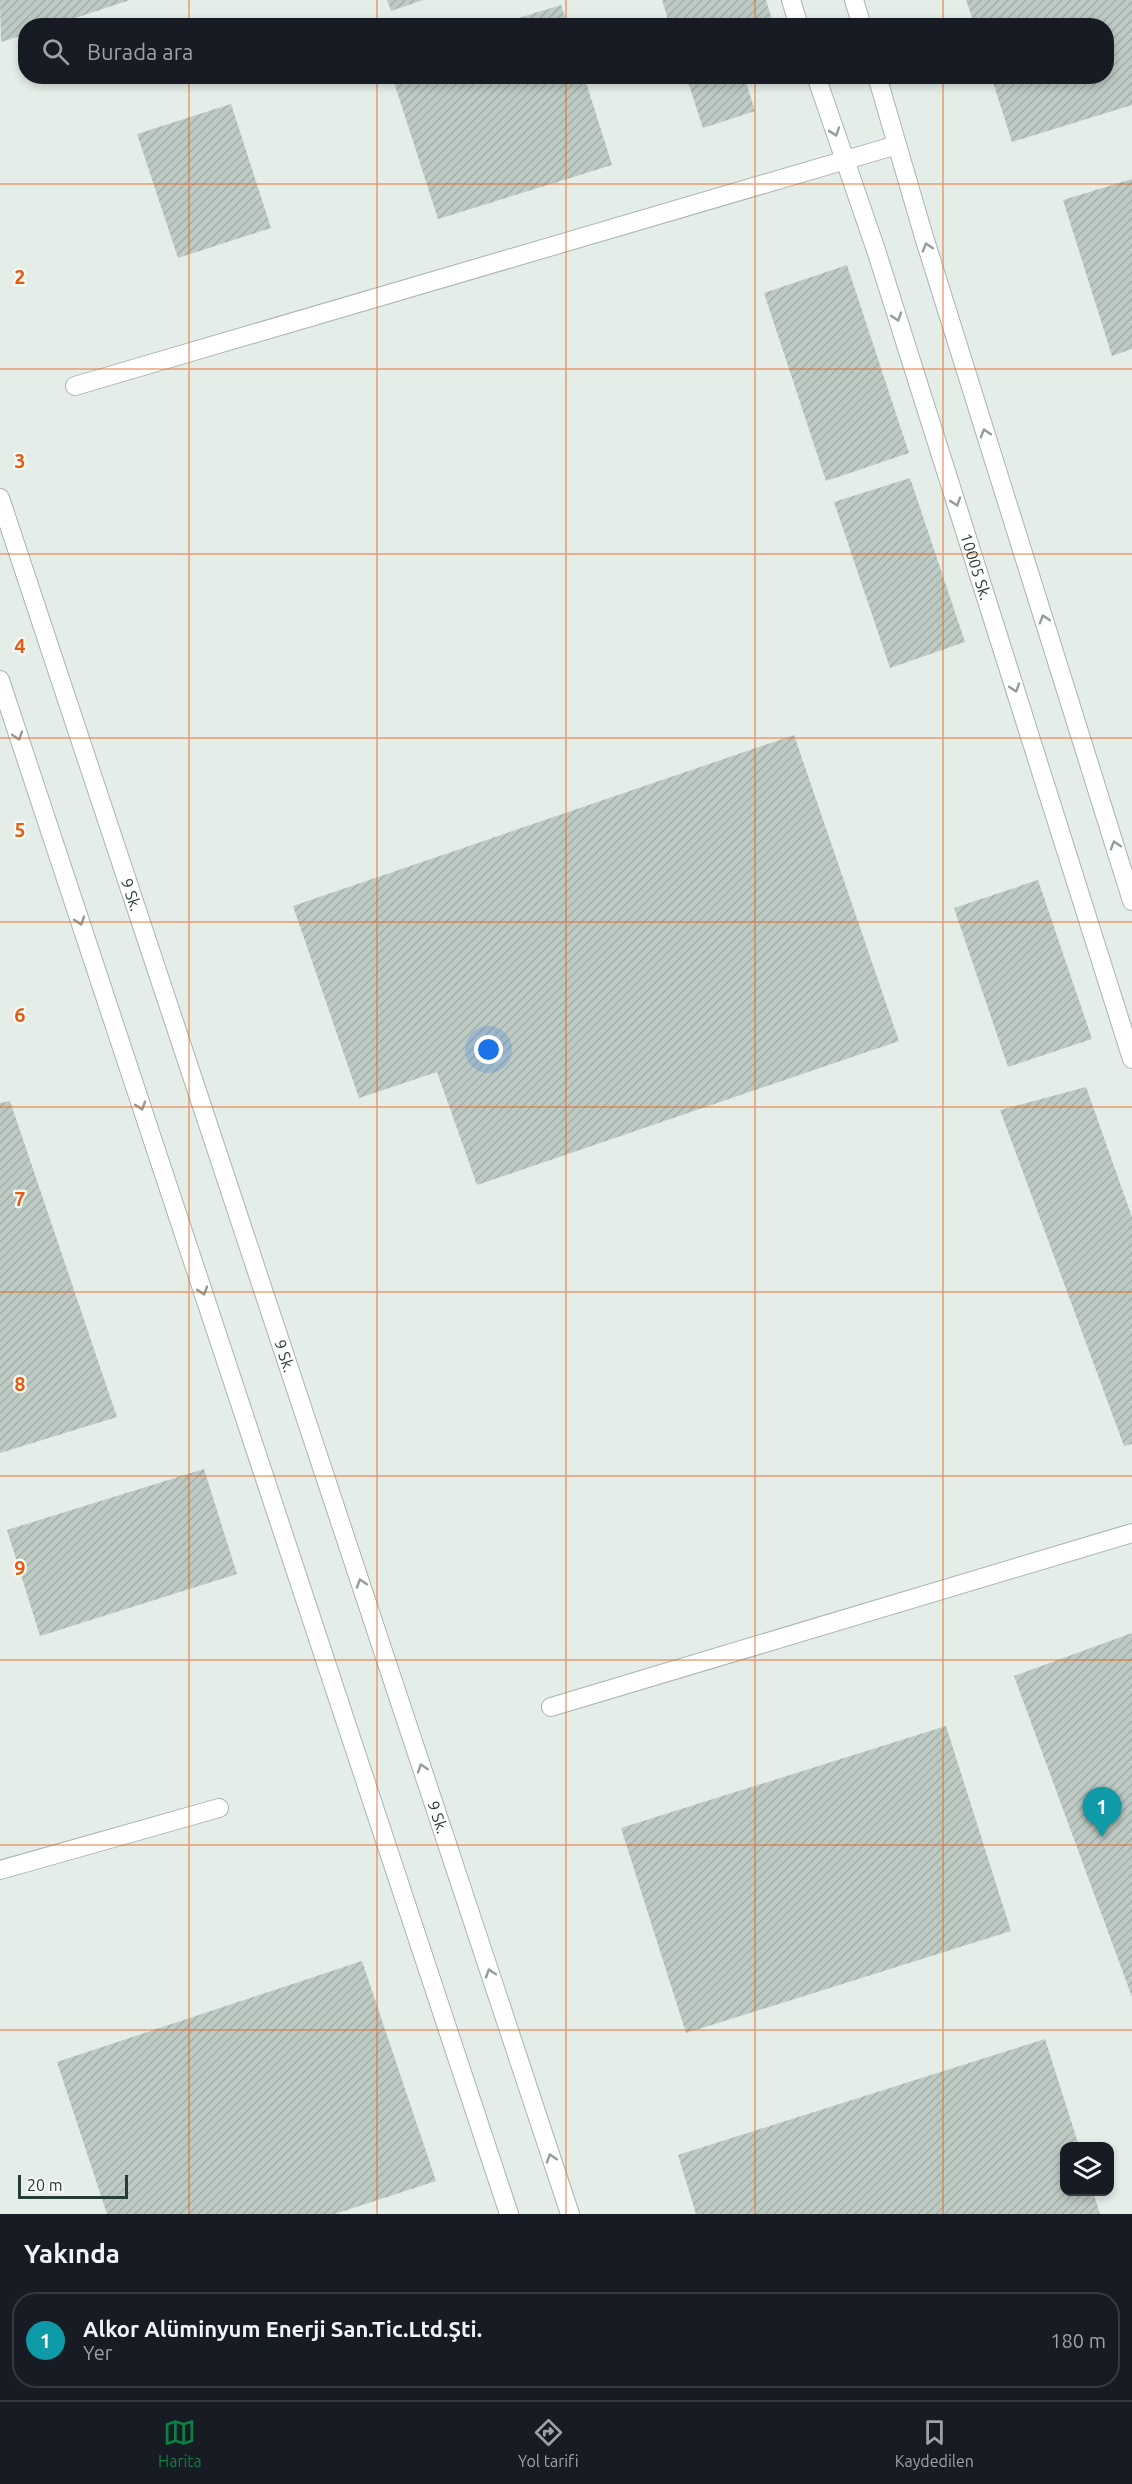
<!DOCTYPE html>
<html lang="tr">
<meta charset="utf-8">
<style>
:root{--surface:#171b24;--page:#20242c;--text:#f1f3f6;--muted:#9ea1a6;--line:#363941;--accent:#0b8043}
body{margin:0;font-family:Ubuntu,sans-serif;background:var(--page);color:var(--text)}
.controls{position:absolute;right:18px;bottom:18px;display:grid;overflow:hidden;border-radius:12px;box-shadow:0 3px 9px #0003}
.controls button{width:54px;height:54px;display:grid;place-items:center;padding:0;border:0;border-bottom:2px solid var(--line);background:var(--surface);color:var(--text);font:30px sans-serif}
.scale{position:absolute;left:18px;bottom:15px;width:110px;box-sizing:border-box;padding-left:6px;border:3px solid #263d34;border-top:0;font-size:16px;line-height:21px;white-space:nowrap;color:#263d34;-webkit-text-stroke:4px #f6faf7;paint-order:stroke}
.you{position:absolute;left:489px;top:1050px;width:21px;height:21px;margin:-15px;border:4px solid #fff;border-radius:50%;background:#1a73e8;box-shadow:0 0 0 9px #1a73e833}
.badge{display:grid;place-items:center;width:39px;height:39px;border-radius:50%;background:var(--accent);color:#fff;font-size:20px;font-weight:700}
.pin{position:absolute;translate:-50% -50px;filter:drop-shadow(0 2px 3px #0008)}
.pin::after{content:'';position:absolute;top:32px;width:21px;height:18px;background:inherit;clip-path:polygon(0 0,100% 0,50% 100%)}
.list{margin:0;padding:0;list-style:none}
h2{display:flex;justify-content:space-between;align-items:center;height:78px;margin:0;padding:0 24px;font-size:26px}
h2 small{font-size:20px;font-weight:400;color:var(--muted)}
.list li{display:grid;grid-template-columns:39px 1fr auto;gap:18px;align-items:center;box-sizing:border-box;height:96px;margin:0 12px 12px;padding:0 12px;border:2px solid var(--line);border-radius:24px}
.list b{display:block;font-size:22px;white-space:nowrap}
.list p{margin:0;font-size:20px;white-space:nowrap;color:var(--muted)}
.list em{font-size:20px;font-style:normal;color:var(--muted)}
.icon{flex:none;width:33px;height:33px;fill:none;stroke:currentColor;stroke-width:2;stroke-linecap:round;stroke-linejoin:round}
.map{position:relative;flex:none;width:1132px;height:2214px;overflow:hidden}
.search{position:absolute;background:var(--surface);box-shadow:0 3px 9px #0003;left:18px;right:18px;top:18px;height:66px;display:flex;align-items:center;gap:15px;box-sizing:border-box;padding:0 21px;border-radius:24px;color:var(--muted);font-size:22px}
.sheet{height:186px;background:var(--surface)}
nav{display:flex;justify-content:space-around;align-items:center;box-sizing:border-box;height:84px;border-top:2px solid var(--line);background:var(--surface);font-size:16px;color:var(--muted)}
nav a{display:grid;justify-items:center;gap:3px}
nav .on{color:var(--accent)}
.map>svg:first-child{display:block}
.building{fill:url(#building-hatch)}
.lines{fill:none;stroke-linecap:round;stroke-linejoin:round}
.minor-casing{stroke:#a8b5af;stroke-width:20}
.minor{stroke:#fff;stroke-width:18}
.oneway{stroke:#929e9a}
.grid{fill:none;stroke:#e8590c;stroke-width:1.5;stroke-opacity:0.55}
.labels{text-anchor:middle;stroke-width:4.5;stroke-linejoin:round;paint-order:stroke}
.street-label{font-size:16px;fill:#263d34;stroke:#f6faf7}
.grid-label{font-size:20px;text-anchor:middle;font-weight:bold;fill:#e8590c;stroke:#f6faf7;stroke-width:4.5;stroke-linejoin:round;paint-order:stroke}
</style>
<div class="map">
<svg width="1132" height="2214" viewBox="0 0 1132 2214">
<defs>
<pattern id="building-hatch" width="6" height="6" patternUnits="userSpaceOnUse" patternTransform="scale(1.5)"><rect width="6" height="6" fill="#becac4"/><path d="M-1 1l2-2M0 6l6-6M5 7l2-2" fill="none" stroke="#a3aea9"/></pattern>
</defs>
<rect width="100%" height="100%" fill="#e5ede9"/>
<path class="building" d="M0 0H130L51 26H26V34L1 42Z
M387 0H423L391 11Z
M662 0H766L774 26H670Z
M966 0H1132V105L1012 142 991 76H1106V26H975Z
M561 5 568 26H496V25Z
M392 76H584L612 165 438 219Z
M686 76H744L755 111 703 128Z
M231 104 271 228 178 258 137 134Z
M1132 179V349L1112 356 1063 200Z
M847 265 909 453 826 481 764 293Z
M910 478 965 642 890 668 834 502Z
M794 735 899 1041 477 1185 437 1072 359 1098 293 906Z
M1038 880 1092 1039 1008 1067 954 908Z
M1086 1087 1132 1217V1444L1124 1446 1000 1110Z
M10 1101 117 1417 0 1453V1103Z
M204 1469 237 1574 40 1636 7 1530Z
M1132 1633V1997L1014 1676Z
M946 1726 1011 1931 686 2033 621 1828Z
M362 1961 436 2181 335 2214H107L57 2062Z
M1045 2039 1079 2146H1064V2192H1093L1100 2214H696L678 2155Z"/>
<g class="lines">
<defs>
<g id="minor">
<path d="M791 0 799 26"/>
<path d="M854 0 862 26"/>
<path id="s1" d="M816 76 876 250 1132 1059"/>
<path d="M877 76 924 237 1132 901"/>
<path d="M75 386 897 145"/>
<path id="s2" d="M0 498 570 2214"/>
<path d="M0 680 509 2214"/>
<path d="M551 1707 1132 1533"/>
<path d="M0 1870 219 1808"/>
</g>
</defs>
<use href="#minor" class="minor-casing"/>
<use href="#minor" class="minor"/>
</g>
<defs><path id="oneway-chevron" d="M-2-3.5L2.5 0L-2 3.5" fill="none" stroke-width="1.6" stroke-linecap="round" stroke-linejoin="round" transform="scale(1.5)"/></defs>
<g class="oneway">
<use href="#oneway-chevron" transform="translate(835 132) rotate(71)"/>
<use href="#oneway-chevron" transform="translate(927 247) rotate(-107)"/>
<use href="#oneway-chevron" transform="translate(897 317) rotate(72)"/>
<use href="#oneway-chevron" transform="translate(985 433) rotate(-107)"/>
<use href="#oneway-chevron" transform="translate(956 502) rotate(72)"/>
<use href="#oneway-chevron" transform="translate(1044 619) rotate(-107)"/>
<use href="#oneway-chevron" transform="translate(1015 688) rotate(72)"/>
<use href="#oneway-chevron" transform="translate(18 736) rotate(72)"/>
<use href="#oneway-chevron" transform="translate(1115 845) rotate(-107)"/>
<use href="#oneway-chevron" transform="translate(80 921) rotate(72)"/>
<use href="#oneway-chevron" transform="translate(141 1106) rotate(72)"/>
<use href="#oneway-chevron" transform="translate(203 1291) rotate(72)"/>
<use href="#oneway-chevron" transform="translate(361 1583) rotate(-108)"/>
<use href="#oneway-chevron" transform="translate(422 1768) rotate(-108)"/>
<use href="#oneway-chevron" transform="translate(490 1973) rotate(-108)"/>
<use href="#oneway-chevron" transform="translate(551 2158) rotate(-108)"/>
</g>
<path class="grid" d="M189 0V26M377 0V26M566 0V26M755 0V26M943 0V26M189 76V2214M377 76V2214M566 76V2214M755 76V2214M943 76V2214M0 184H1132M0 369H1132M0 554H1132M0 738H1132M0 922H1132M0 1107H1132M0 1292H1132M0 1476H1132M0 1660H1132M0 1845H1132M0 2030H1132"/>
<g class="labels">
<g class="street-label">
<text dy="6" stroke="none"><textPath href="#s1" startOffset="516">10005 Sk.</textPath></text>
<text dy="6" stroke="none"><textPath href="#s2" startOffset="418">9 Sk.</textPath></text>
<text dy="6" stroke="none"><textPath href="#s2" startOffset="904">9 Sk.</textPath></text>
<text dy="6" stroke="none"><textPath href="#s2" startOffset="1390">9 Sk.</textPath></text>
</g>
</g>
<g class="grid-label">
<text x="20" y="284">2</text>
<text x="20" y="468">3</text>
<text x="20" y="653">4</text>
<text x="20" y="837">5</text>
<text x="20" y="1022">6</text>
<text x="20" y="1206">7</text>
<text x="20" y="1391">8</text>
<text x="20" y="1575">9</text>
</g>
</svg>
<div class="controls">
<button><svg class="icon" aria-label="layers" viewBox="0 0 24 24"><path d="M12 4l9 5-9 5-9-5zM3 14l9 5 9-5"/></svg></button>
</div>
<div class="scale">20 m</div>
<div class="you"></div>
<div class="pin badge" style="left:1102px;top:1837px;background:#0f9aa8">1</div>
<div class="search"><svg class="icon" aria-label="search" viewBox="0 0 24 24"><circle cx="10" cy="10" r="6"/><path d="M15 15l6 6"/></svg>Burada ara</div>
</div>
<section class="sheet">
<h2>Yakında<small></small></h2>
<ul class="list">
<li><span class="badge" style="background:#0f9aa8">1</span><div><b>Alkor Alüminyum Enerji San.Tic.Ltd.Şti.</b><p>Yer</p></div><em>180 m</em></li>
</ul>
</section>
<nav>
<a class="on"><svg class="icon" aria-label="map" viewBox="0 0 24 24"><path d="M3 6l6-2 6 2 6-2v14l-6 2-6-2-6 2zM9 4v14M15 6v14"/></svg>Harita</a>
<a><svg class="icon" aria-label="directions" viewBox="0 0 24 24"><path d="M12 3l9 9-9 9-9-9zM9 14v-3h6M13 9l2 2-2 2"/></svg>Yol tarifi</a>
<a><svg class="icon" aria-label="saved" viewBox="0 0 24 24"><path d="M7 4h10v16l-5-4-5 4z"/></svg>Kaydedilen</a>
</nav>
